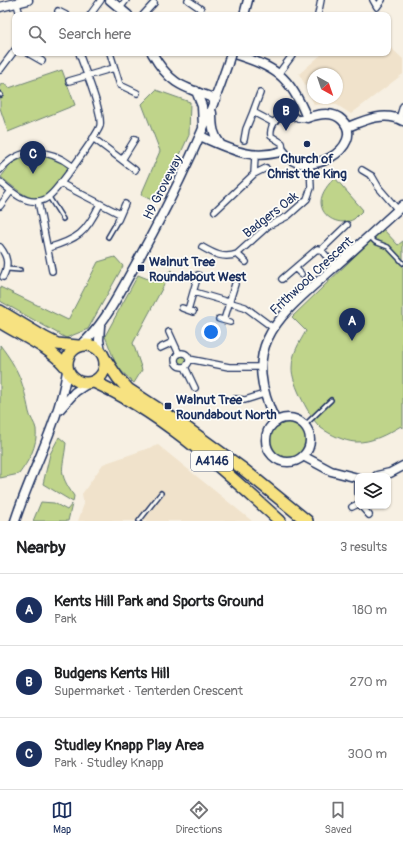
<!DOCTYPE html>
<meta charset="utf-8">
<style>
:root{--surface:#fff;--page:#f2f2f2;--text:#202124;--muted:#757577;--line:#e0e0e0;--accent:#1b2f5e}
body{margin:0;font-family:Pangolin,sans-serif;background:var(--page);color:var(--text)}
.controls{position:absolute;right:12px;bottom:12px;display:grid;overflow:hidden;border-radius:8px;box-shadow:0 1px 3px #0004}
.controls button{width:36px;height:36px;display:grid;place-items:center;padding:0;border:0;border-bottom:1px solid var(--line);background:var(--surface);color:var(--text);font:20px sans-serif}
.compass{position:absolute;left:307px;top:68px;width:36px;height:36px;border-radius:50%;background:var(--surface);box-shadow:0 1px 3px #0004;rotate:140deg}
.you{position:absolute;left:211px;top:332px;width:14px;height:14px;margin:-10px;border:3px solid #fff;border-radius:50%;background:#1a73e8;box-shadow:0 0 0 6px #1a73e833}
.badge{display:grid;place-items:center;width:26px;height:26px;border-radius:50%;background:var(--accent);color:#fff;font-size:13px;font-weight:700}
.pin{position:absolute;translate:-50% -33px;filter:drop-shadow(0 1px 2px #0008)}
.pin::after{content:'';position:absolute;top:21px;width:14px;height:12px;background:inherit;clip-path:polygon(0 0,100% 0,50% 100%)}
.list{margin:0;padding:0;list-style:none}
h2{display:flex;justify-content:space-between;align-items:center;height:52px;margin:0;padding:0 16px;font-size:17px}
h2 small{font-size:13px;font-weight:400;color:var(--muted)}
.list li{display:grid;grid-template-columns:26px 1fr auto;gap:12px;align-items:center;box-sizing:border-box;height:72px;padding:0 16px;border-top:1px solid var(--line)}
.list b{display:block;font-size:15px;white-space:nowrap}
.list p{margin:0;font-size:13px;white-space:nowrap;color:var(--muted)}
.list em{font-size:13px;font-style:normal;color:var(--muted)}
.icon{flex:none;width:22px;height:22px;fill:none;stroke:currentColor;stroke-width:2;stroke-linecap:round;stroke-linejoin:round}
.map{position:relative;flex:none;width:403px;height:521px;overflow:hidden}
.search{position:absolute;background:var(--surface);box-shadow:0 1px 3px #0004;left:12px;right:12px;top:12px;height:44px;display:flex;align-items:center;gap:10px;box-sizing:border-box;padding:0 14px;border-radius:8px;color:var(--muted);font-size:15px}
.sheet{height:268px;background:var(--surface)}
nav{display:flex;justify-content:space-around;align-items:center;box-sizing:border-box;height:56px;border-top:1px solid var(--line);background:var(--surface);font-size:11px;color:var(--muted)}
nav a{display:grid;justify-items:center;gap:2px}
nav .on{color:var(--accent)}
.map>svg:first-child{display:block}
.built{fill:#f0e2cb;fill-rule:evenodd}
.green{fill:#bfd48a;stroke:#6d8274}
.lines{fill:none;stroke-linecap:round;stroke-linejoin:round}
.lane-casing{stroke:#1b2f5e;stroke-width:6}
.street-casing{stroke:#1b2f5e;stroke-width:8}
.secondary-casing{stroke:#1b2f5e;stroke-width:11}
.highway-casing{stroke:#1b2f5e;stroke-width:14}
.lane{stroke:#fdfcf7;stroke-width:3}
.street{stroke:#fdfcf7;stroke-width:5.5}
.secondary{stroke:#fdfcf7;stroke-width:8}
.highway{stroke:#f7e281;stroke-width:11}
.secondary-bridge-casing{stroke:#1b2f5e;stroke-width:11;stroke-linecap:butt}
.secondary-bridge{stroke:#fdfcf7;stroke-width:8}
.poi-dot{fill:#1b2f5e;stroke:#fdfcf7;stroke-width:1.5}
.labels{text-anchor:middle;stroke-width:3.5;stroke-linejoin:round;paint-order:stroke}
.shield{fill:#fdfcf7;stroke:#5f6c8c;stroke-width:1}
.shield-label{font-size:12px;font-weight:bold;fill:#1b2f5e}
.poi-label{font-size:13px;font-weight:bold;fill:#1b2f5e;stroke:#fdfcf7;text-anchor:start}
.street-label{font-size:13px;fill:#1b2f5e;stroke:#fdfcf7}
</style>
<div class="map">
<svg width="403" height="521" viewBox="0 0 403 521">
<rect width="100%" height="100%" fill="#f7f0e3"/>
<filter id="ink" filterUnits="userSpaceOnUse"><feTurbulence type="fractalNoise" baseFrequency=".025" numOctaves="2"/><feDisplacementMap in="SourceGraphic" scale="8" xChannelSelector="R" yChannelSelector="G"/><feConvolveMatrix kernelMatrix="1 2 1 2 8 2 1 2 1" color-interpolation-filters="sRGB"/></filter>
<g filter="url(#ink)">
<path class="built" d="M388 45 403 59V74L351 114 337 105 325 104 314 105 308 90 299 74 323 53H388ZM313 74H337V98H313Z
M158 445 252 521H78L84 504 82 494 103 464Z"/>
<path class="green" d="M62 70 75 105 8 132 0 108V85L4 84 9 88Z
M156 90 190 102 189 135 158 203 141 195 160 151 142 104Z
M32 154 53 156 70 168C40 206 40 209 1 177L12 163Z
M335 178 363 210C360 213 357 216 354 219 341 227 321 218 321 202 321 193 329 183 335 178Z
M383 229 398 245 403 241V428L401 426C387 434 372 443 355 442 344 441 331 435 321 428 311 420 291 382 292 368 292 354 299 343 306 331L292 317Z
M115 257 123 266 88 329 66 338 0 301V287L68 320 98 262Z
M172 270 133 343 142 370 134 383 117 367 105 336 138 275 153 281Z
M0 345C19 370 23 382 29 412 30 418 35 423 36 429 38 446 28 462 19 474L0 478Z
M177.5 360a4.5 4.5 0 1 1 9 0a4.5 4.5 0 1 1-9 0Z
M269 440a19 19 0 1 1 38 0a19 19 0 1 1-38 0Z
M59 437 66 443C63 471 57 471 74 496L73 502 43 484 50 454Z
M41 502 54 503 67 510 72 504 68 521H33Z"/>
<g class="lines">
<defs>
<path id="lane" d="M0 94 1 95
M49 197 63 219
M369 236 375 242 388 247 403 263
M108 237 118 220
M7 269 20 270
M304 426 331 400
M139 521 161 493"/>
<path id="street" d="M188 0 201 9 200 15
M373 0 377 7 382 0
M17 4 20 15
M120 8 126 0
M58 11 66 15
M90 15 101 0
M143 15 154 3
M318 15 321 0
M28 53 42 61
M110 53 120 85 137 93
M0 70 15 50
M279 73 294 53
M69 81 114 68
M260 93 253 112 274 123
M399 119 403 106
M93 138 122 160 135 139
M244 140 246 129 253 112
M283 151 282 143 271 136C269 125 280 113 289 112L298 119 307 118
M122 160 135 170
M0 170C20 146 49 148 72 166
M362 170 372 176 379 188 398 210
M254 174 266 168
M0 182C10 190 23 203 37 201 40 201 45 200 48 197 57 191 97 135 100 126 103 112 84 68 79 53
M60 183 120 214
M38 201 52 271
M0 206 11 191
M215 211 254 174 255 156
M118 220 125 204
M0 247C8 257 9 265 3 277
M202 247C214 254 224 259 237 254L268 226 288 216 307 199 311 188 310 164
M48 248C78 239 86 233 100 204
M321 250 335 266
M237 254 246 262
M295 268 301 274
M282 279 317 249 321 250 347 225
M194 292 245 307 272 327
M182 308 193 312
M188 310 198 275
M219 319 230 322
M224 320 235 284
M169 332 179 354
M160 348 173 342
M175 360a7 7 0 1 1 14 0a7 7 0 1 1-14 0Z
M189 359 229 367H261
M185 367 195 388
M235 399 245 400 264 394
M358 484V493
M361 506 369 515
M352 507 358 504"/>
<path id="secondary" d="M110 0 128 15
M0 7 28 0
M244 15 248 0
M152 53C170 85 183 87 216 99
M196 91 202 106 203 126
M212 113C212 127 213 135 221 145
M348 127C365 120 385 111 403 121
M200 136C230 149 251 161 283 151 304 184 368 146 342 120 333 111 318 114 307 118 289 74 275 67 231 53
M100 326 99 340 101 352
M80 346C105 324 117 297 133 269 170 203 204 135 228 63
M60 409 75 392 87 384
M266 440a22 22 0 1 1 44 0a22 22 0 1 1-44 0Z
M276 422C239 346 277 318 330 271 355 249 379 227 403 205
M303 456 331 471 358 478
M377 476 390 473 403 466
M15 521C31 471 59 423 67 371"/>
<path id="highway" d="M0 311 45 338 57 344 78 346
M0 322C22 336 50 347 66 367
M67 364a19 19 0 1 1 38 0a19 19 0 1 1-38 0Z
M105 359 118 378 128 389 177 421 243 469 307 521
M94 382C165 414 223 470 280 521"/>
</defs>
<use href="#lane" class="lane-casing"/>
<use href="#street" class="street-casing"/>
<use href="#secondary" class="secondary-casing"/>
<use href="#highway" class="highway-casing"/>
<use href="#lane" class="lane"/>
<use href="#street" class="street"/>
<use href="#secondary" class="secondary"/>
<use href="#highway" class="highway"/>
<defs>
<path id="secondary-bridge" d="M228 63 231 53"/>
</defs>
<use href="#secondary-bridge" class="secondary-bridge-casing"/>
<use href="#secondary-bridge" class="secondary-bridge"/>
</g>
</g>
<g class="poi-dot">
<circle cx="307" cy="144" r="4"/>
<rect x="137" y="264" width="8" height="8" rx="2"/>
<rect x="164" y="402" width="8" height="8" rx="2"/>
</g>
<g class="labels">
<rect class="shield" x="191" y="451" width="42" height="20" rx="3"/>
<g class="shield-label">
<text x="212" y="465">A4146</text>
</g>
<g class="poi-label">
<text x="307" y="163" text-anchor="middle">Church of<tspan x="307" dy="15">Christ the King</tspan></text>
<text x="149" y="266">Walnut Tree<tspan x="149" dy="15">Roundabout West</tspan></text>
<text x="176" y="404">Walnut Tree<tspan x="176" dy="15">Roundabout North</tspan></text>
</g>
<g class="street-label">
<text transform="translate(162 187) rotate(-63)" y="5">H9 Groveway</text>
<text transform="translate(270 214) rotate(-38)" y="5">Badgers Oak</text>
<text transform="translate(311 275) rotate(-43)" y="5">Frithwood Crescent</text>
</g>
</g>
</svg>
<div class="controls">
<button><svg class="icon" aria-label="layers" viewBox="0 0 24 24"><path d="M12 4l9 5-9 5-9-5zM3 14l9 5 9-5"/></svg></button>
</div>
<svg class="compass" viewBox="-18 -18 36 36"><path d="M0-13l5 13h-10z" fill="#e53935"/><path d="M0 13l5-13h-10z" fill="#757577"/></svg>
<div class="you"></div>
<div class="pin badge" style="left:352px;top:341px">A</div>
<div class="pin badge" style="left:286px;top:131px">B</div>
<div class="pin badge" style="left:33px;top:174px">C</div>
<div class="search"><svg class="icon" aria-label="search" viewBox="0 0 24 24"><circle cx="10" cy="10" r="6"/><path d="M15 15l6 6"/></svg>Search here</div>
</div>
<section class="sheet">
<h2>Nearby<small>3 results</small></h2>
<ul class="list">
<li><span class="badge">A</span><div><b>Kents Hill Park and Sports Ground</b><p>Park</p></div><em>180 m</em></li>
<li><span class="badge">B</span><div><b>Budgens Kents Hill</b><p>Supermarket · Tenterden Crescent</p></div><em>270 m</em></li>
<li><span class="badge">C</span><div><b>Studley Knapp Play Area</b><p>Park · Studley Knapp</p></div><em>300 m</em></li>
</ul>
</section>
<nav>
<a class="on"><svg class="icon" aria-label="map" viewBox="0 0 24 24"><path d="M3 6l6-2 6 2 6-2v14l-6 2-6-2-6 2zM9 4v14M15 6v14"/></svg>Map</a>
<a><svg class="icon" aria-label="directions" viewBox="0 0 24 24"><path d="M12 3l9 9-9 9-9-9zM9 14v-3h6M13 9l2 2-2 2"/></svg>Directions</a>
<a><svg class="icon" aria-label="saved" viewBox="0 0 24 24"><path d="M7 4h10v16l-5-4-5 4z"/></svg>Saved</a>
</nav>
